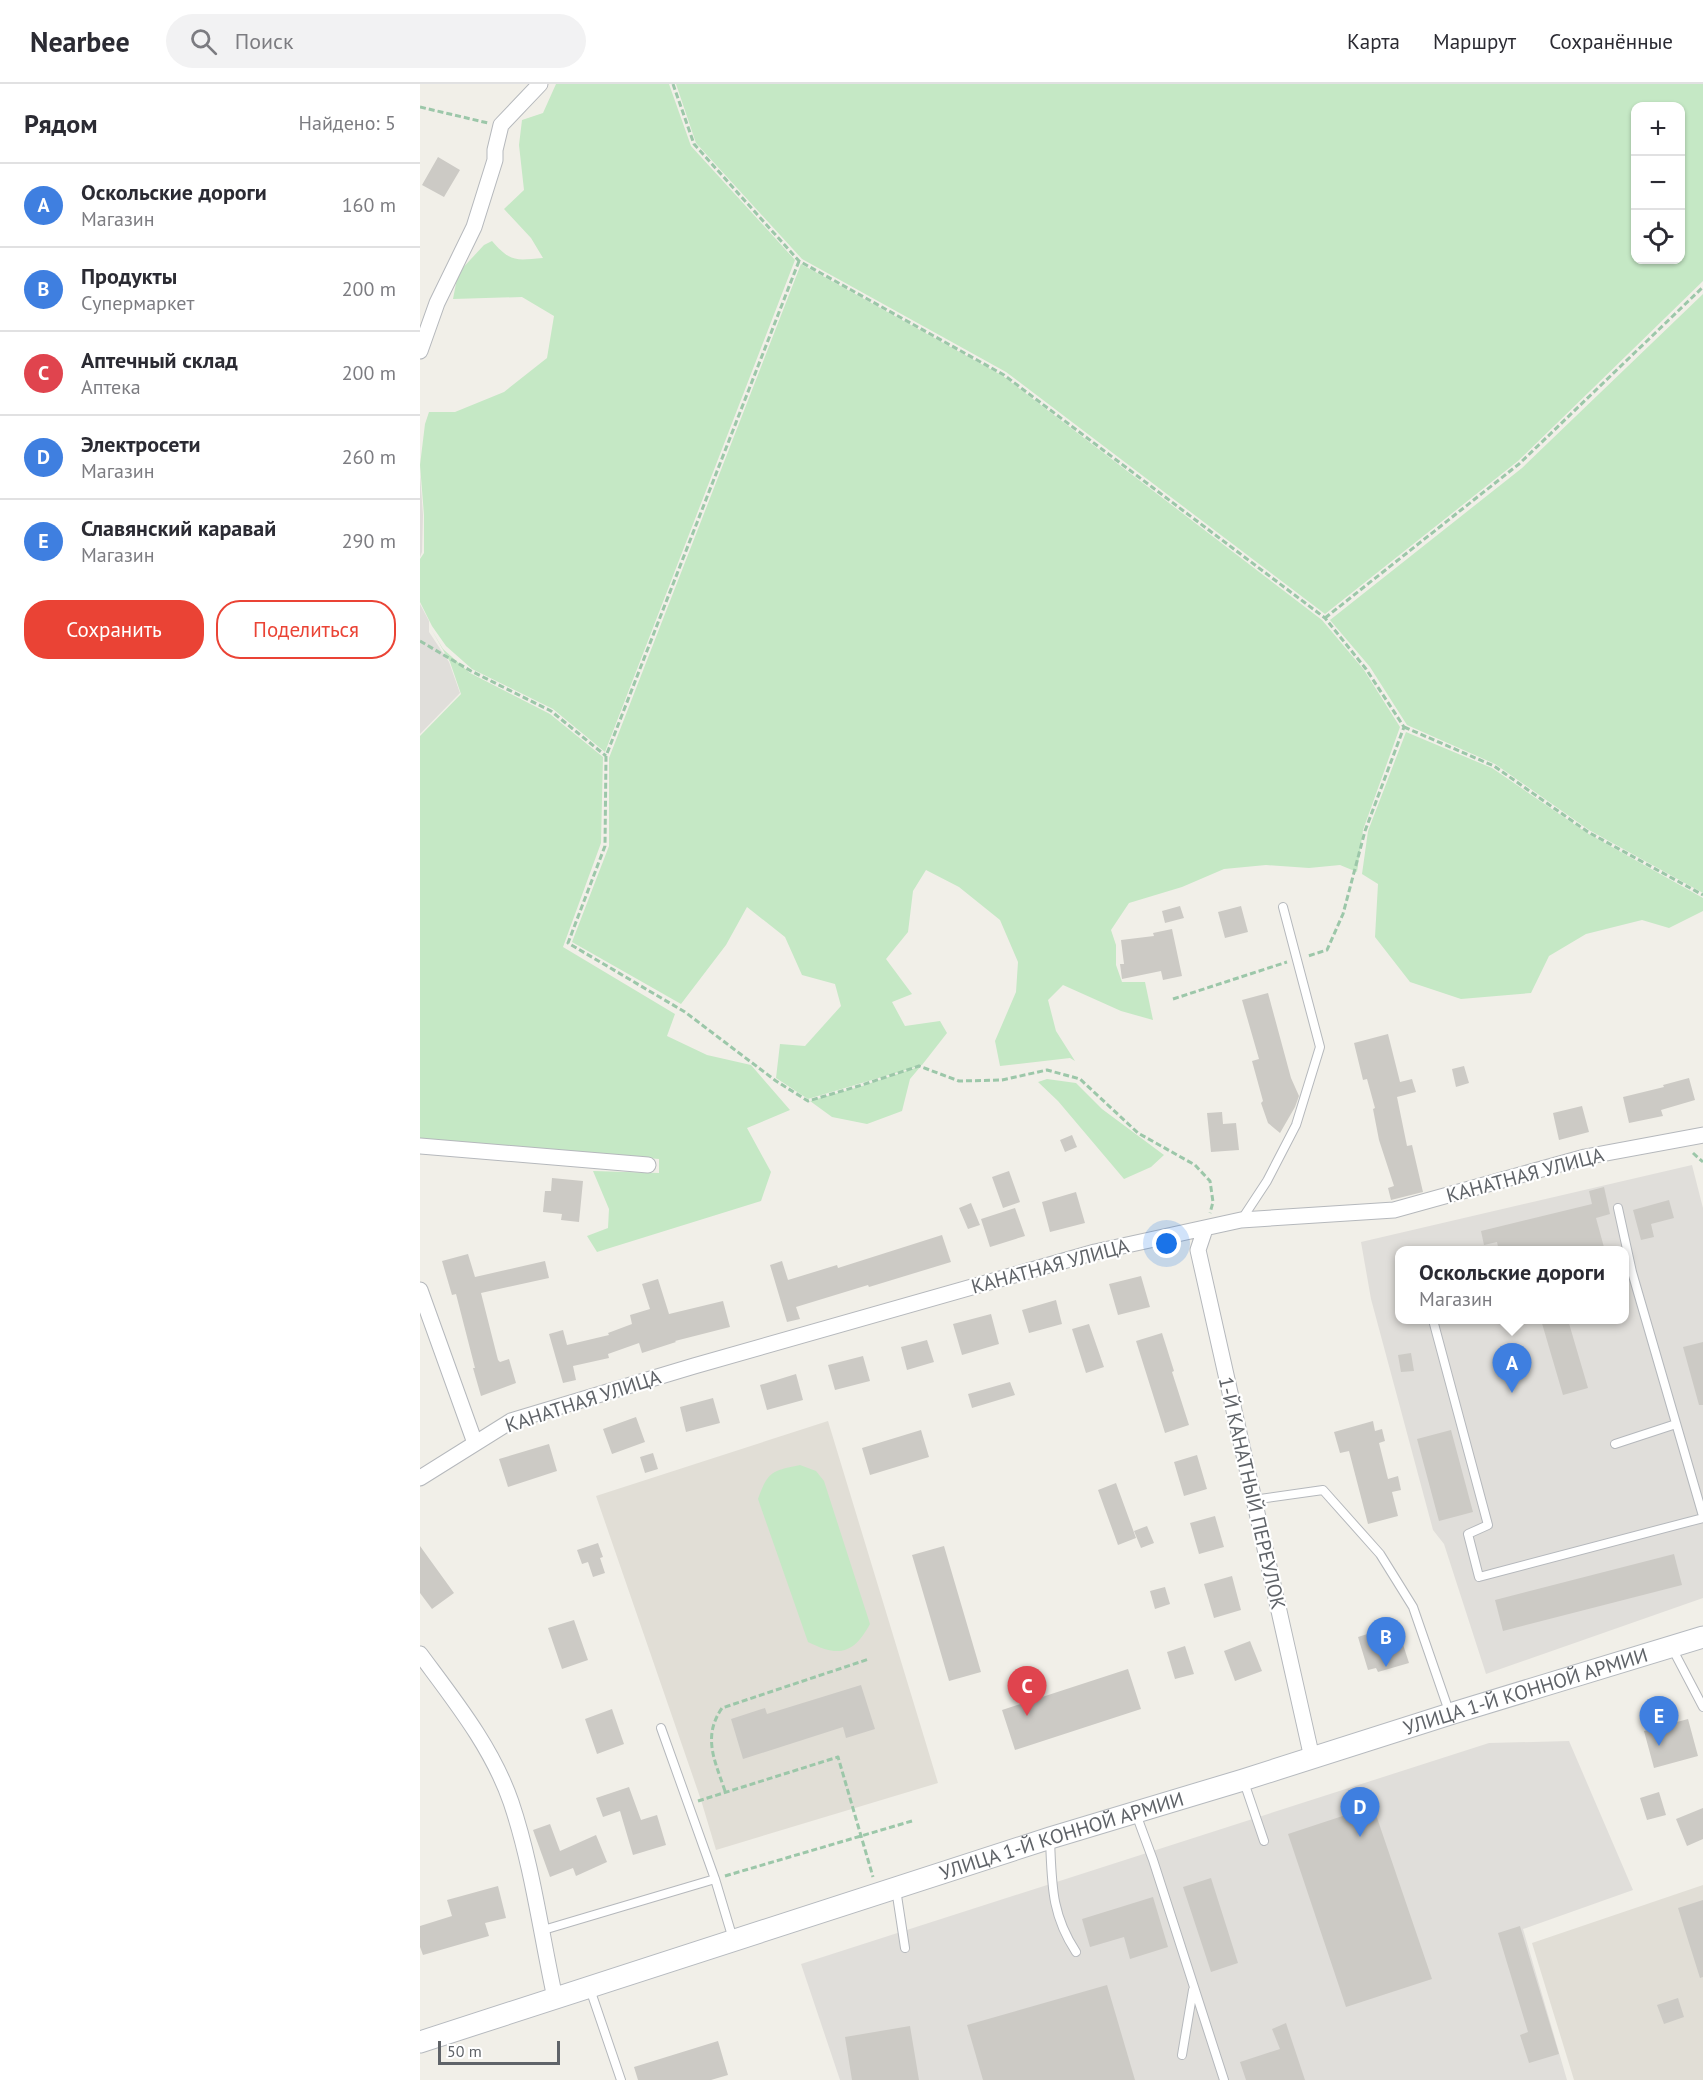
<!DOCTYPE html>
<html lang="ru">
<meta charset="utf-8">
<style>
:root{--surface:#fff;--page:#f2f2f3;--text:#2b2b33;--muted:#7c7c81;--line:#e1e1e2;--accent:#ea4335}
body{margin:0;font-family:"PT Sans",sans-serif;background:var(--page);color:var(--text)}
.controls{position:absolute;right:18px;top:18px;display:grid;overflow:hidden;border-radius:12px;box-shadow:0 2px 4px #0004}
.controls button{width:54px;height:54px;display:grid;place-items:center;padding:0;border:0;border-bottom:2px solid var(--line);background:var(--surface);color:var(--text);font:30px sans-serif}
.scale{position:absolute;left:18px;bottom:15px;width:122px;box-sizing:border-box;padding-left:6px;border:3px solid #5f6368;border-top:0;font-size:16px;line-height:21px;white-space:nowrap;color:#5f6368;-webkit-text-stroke:4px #fff;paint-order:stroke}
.you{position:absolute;left:747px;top:1160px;width:21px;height:21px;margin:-15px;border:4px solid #fff;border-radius:50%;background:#1a73e8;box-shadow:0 0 0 9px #1a73e833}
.badge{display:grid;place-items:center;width:39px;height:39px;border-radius:50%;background:var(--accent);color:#fff;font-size:20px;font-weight:700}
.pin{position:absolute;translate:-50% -50px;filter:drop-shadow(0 2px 3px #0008)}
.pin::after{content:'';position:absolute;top:32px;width:21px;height:18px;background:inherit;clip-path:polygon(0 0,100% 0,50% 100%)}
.popup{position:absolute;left:975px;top:1162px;width:234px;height:78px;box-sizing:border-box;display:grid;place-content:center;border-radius:12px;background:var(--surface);filter:drop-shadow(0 2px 4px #0005);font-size:20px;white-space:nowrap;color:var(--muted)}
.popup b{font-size:22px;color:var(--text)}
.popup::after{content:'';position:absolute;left:50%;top:100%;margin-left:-12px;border:12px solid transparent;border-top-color:var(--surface)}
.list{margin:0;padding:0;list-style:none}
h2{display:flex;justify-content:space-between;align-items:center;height:78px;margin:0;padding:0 24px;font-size:26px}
h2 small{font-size:20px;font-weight:400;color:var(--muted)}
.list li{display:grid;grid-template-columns:39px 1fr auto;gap:18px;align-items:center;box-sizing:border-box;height:84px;padding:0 24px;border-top:2px solid var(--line)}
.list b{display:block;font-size:22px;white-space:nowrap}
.list p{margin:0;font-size:20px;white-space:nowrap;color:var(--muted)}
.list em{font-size:20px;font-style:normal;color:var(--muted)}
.actions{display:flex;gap:12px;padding:18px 24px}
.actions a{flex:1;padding:14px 0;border:2px solid var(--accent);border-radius:24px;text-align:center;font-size:21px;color:var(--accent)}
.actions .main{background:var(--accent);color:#fff}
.icon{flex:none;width:33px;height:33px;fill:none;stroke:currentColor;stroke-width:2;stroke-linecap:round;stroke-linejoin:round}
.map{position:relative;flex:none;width:1283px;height:1996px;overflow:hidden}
header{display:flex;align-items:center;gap:36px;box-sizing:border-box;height:84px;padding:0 30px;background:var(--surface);border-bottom:2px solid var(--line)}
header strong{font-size:28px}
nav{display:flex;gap:33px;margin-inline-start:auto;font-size:21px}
.search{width:420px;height:54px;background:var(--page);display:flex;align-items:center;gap:15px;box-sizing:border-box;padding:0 21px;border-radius:33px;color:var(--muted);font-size:22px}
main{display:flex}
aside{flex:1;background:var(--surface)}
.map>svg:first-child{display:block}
.industrial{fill:#e0deda;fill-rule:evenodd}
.education{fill:#e1ded6}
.green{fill:#c5e8c5;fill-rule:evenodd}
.building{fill:#cccac5}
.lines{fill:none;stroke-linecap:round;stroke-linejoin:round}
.service-casing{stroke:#b5b8bc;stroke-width:10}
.minor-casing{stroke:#b5b8bc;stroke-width:17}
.secondary-casing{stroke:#b6babf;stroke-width:23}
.path{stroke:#9cc7a9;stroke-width:3;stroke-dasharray:6 3;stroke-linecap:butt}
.service{stroke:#fff;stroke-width:8}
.minor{stroke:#fff;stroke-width:15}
.secondary{stroke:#fff;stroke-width:21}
.labels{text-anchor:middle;stroke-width:4.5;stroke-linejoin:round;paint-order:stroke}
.street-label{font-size:20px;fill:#5f6368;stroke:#fff}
</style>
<header>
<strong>Nearbee</strong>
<div class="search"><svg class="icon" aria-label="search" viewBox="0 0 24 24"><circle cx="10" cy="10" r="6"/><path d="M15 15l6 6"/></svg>Поиск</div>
<nav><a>Карта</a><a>Маршрут</a><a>Сохранённые</a></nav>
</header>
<main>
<aside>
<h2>Рядом<small>Найдено: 5</small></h2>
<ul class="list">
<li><span class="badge" style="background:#3f7fe0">A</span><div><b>Оскольские дороги</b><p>Магазин</p></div><em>160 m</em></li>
<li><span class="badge" style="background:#3f7fe0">B</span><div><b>Продукты</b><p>Супермаркет</p></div><em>200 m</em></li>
<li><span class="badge" style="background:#e0444e">C</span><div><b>Аптечный склад</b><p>Аптека</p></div><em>200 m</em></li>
<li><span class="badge" style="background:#3f7fe0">D</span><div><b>Электросети</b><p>Магазин</p></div><em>260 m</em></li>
<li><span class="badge" style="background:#3f7fe0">E</span><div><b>Славянский каравай</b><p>Магазин</p></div><em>290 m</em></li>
</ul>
<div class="actions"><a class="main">Сохранить</a><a>Поделиться</a></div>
</aside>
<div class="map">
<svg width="1283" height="1996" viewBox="0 0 1283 1996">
<rect width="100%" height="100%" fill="#f1efe8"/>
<path class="industrial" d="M0 390 3 431 2 468 0 473Z
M0 520 9 537V548L29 578 40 609 0 650Z
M1272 1081 1283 1124V1514L1066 1590 1024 1460 1013 1446 951 1215 941 1158ZM980 1166H1204V1236H980Z
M1149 1657 1213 1806 1103 1845 1147 1996H420L381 1880 1069 1659Z"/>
<path class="education" d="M408 1337 518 1699 296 1766 281 1716 176 1412Z
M1283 1801V1996H1154L1112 1859Z"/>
<path class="green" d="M136 0H249L271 62 375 176 185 668 133 625 52 585 26 562 12 542 0 518V475L4 469V431L0 381 5 340 9 328H35L84 308 127 274 134 232 102 213 33 215 38 189 64 161 72 157C91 179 96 176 123 174L111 154 84 125 104 106 99 61 102 36 123 29Z
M256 0H1283V197L1098 377 905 530 586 288 382 175 276 59ZM1216 22H1260V176H1216Z
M381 180 583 292 902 536 944 586 980 643 943 746 937 788 920 781 889 784 846 781 804 785 762 803 709 819 691 846 696 861V881L702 898H725L733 936 701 927 643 901 628 916 636 947 655 977 650 974 580 982 575 957 596 908 598 878 580 836 539 803 506 786 493 807 488 848 466 875 492 910 472 918 485 942 520 937 527 949 502 981 388 1015 356 994 360 960 385 962 421 922 415 900 382 891 365 853 327 823 306 861 261 920 152 858 189 762V674Z
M1283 210V809L1169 746 1075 680 987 641 950 583 910 536 1102 384Z
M11 545 23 565 50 589 130 630 183 673 181 759 143 863 255 930 247 952 287 971 331 981 370 1026 327 1044 351 1088 341 1117 177 1168 167 1152 188 1144 189 1125 173 1087 239 1089V1075L0 1056V652L41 610 30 578Z
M986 648 1072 684 1167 749 1283 814V827L1249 844 1222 836 1166 850 1129 872 1111 909 1041 915 990 898 955 853 958 800 942 790 948 747Z
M501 982 490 995 482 1027 447 1040 412 1033 390 1017 442 1002Z
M627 995 656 999 682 1025 744 1071 731 1083 704 1095 638 1017 618 998Z
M380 1381 396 1387 404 1397 450 1540C433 1571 418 1573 388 1558L338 1415C348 1387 352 1387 380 1381Z"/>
<path class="building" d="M18 73 40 86 24 113 2 101Z
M760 822 764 834 745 839 742 827Z
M821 822 828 848 805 854 798 828Z
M752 845 762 892 743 896 741 887 702 895 700 880H704L701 856 734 852 733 849Z
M848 909 871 994 879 1012 875 1023 860 1049 848 1039 841 1019 843 1017 832 977 839 975 822 916Z
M968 950 980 998 992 995 996 1008 977 1013 987 1062 992 1061 1003 1108 971 1116 968 1104 974 1102 959 1056 953 1025 955 1024 947 995 943 996 934 959Z
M1044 982 1049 999 1036 1003 1032 985Z
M1269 994 1275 1016 1241 1026 1243 1032 1209 1039 1203 1013 1244 1003 1243 1001Z
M1162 1022 1169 1048 1139 1056 1133 1029Z
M802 1028 803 1040 816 1039 819 1066 791 1068 787 1029Z
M652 1051 657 1063 645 1068 640 1056Z
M589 1087 600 1118 583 1124 572 1093Z
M132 1094 163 1097 159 1138 141 1136 142 1130 123 1128 125 1107H131Z
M1184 1103 1190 1130 1176 1134 1185 1167H1079L1077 1158 1064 1161 1061 1147 1172 1120 1169 1107Z
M656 1108 665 1139 630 1148 622 1118Z
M1249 1116 1254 1134 1231 1140 1234 1153 1221 1156 1213 1126Z
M551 1119 560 1141 548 1145 539 1124Z
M595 1124 605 1152 570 1163 561 1135Z
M522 1151 531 1178 449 1203 448 1201 376 1223 380 1235 367 1238 350 1181 362 1177 368 1196 417 1181 418 1184Z
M48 1170 55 1193 125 1177 129 1194 61 1209 78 1276 80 1278 89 1275 96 1299 61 1312 53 1284H55L36 1210 32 1211 22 1177Z
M721 1192 730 1223 698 1231 689 1200Z
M238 1195 249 1230 303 1217 310 1243 255 1257 256 1258 222 1269 219 1259 188 1270 189 1274 153 1282 156 1296 143 1299 129 1250 143 1246 147 1261 189 1251 188 1249 212 1240 210 1231 230 1225 222 1200Z
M636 1216 642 1240 609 1249 602 1226Z
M571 1230 579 1260 542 1271 533 1240Z
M1121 1236H1148L1168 1304 1143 1311Z
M669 1240 684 1283 666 1289 652 1245Z
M742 1249 754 1287 752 1288 769 1341 745 1349 716 1257Z
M507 1256 514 1278 487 1286 481 1263Z
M1283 1258V1321H1279L1263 1263Z
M991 1269 994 1287 981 1288 978 1271Z
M443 1272 450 1297 415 1306 408 1281Z
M376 1290 383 1316 347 1326 340 1301Z
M590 1298 595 1311 552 1324 548 1310Z
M293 1314 300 1339 266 1348 260 1323Z
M216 1333 225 1358 192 1370 183 1345Z
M953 1337 955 1347 962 1345 965 1357 959 1359 968 1395 978 1392 981 1406 972 1408 978 1432 948 1440 929 1367 920 1369 914 1348Z
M501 1346 509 1373 450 1391 442 1364Z
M1031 1346 1053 1428 1019 1437 997 1355Z
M129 1360 137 1387 88 1403 79 1375Z
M233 1369 238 1385 225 1389 220 1373Z
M777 1371 787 1405 764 1412 754 1378Z
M696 1399 716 1454 698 1461 678 1406Z
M795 1432 804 1463 779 1470 770 1439Z
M727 1442 734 1459 721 1464 714 1447Z
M178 1459 183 1473 180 1474 185 1489 173 1493 168 1478 162 1480 157 1466Z
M0 1462 34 1509 12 1525 0 1509Z
M524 1462 561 1588 529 1597 492 1471Z
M1254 1470 1262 1501 1083 1547 1075 1516Z
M812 1492 821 1526 794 1534 784 1500Z
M745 1503 750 1520 735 1525 730 1507Z
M154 1536 168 1576 142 1585 128 1544Z
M969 1543 973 1556 981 1554 989 1579 958 1588 956 1584 948 1586 938 1553Z
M830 1557 842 1587 815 1597 804 1567Z
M765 1562 774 1590 755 1595 747 1568Z
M708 1585 721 1625 595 1666 582 1626Z
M441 1601 455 1645 426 1654 423 1643 323 1675 311 1635 345 1624 347 1630Z
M192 1625 204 1660 177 1670 165 1635Z
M1268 1635 1278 1672 1234 1684 1224 1647Z
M209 1703 221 1736 237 1731 246 1761 213 1771 200 1727 183 1733 176 1714Z
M1239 1708 1246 1731 1227 1736 1220 1714Z
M953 1722 1012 1895 926 1923 868 1750Z
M1283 1724V1755L1267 1762 1256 1735Z
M130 1740 140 1767 176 1751 187 1778 156 1792 153 1784 130 1793 113 1746Z
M791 1794 818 1879 791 1888 763 1803Z
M78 1802 86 1834 65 1839 69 1852 3 1871 0 1863V1842L32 1832 27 1816Z
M733 1813 748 1863 710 1875 704 1853 670 1863 662 1835Z
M1283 1816V1893L1280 1894 1258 1824Z
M1100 1842 1139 1970 1109 1979 1100 1951 1108 1948 1078 1849Z
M687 1901 715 1996H563L547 1941Z
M1258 1914 1264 1933 1244 1940 1237 1921Z
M866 1939 885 1996H826L820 1978 860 1965 852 1945Z
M490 1942 499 1996H432L425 1953Z
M298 1957 308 1991 291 1996H218L214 1983Z"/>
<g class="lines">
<defs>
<path id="service" d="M1198 1124 1212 1188 1283 1432
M822 1135 847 1097 876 1041 900 963 863 823
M1013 1236 1068 1441 1048 1450 1059 1493 1283 1434
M1195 1360 1256 1340
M833 1416 903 1406 960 1470 993 1523 1030 1630
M1252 1564 1283 1623
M241 1644 295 1795 313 1855
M824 1698 844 1757
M716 1730 733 1776 804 1996
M630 1756C632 1800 631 1830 656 1868
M476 1805 485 1864
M120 1847 295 1795
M170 1905 201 1996
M762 1971 773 1906"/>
<path id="minor" d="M0 267 17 219 54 143 75 76V66L81 41 120 0
M0 1062 228 1081
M785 1145 778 1166 892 1674
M0 1206 55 1359
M0 1394 91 1337 274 1282 675 1168 821 1136 974 1126 1165 1073 1283 1051
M0 1570C34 1616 72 1663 91 1718 112 1780 121 1850 135 1914"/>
<g id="secondary">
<path id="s1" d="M0 1958 630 1754 823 1696 1030 1630 1283 1553"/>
</g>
</defs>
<use href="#service" class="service-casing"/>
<use href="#minor" class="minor-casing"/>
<use href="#secondary" class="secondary-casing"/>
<path class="path" d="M253 0 274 60 379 177 584 291 905 534 946 585 984 643 945 747 923 830 907 866 888 872
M0 23 68 39
M379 177 186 672 185 762 148 859 265 928 356 997 388 1017 442 1001 499 982 539 997 582 996 627 986 660 995 718 1049 775 1081 790 1097 793 1118 790 1129
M905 534 1099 380 1283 203
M0 557 51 587 131 627 186 672
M984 643 1074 682 1168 748 1283 811
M753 915 867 878
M1273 1069 1283 1078
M305 1707C295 1677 282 1653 302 1624L449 1575
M278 1717 418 1673 453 1793
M305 1792 492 1737"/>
<use href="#service" class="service"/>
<use href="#minor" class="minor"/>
<use href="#secondary" class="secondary"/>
</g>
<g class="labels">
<g class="street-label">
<text transform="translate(1105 1091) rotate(-15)" y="7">КАНАТНАЯ УЛИЦА</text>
<text transform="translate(630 1182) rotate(-15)" y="7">КАНАТНАЯ УЛИЦА</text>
<text transform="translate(163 1317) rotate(-18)" y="7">КАНАТНАЯ УЛИЦА</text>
<text transform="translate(832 1409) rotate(77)" y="7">1-Й КАНАТНЫЙ ПЕРЕУЛОК</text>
<text dy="7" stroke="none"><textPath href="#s1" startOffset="1160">УЛИЦА 1-Й КОННОЙ АРМИИ</textPath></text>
<text dy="7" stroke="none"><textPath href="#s1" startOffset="674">УЛИЦА 1-Й КОННОЙ АРМИИ</textPath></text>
</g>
</g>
</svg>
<div class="controls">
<button>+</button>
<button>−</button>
<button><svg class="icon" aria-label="locate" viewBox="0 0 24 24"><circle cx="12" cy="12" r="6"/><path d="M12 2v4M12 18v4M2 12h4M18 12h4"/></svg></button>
</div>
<div class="scale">50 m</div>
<div class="you"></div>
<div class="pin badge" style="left:1092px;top:1309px;background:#3f7fe0">A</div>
<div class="popup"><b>Оскольские дороги</b>Магазин</div>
<div class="pin badge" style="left:966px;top:1583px;background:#3f7fe0">B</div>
<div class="pin badge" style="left:607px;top:1632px;background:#e0444e">C</div>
<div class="pin badge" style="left:940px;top:1753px;background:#3f7fe0">D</div>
<div class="pin badge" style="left:1239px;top:1662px;background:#3f7fe0">E</div>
</div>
</main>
